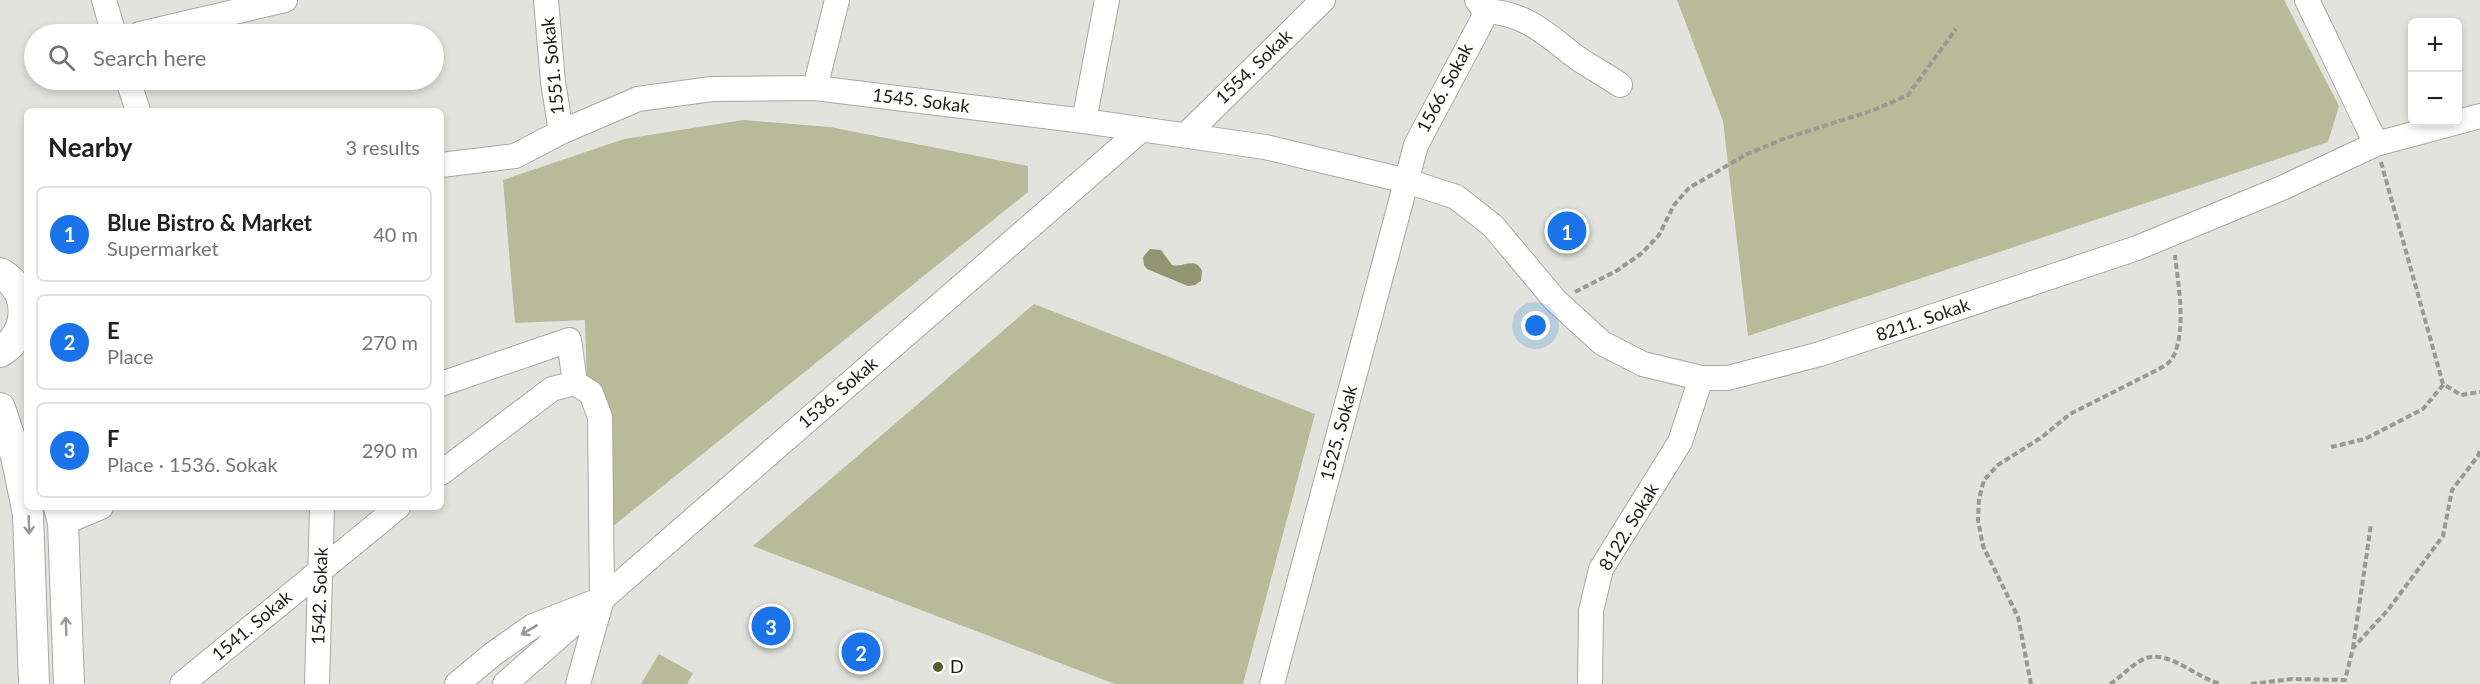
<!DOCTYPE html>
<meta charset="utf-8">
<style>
:root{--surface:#fff;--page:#f2f2f2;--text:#202124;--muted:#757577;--line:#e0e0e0;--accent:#1a73e8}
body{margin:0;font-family:Lato,sans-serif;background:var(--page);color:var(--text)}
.controls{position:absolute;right:18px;top:18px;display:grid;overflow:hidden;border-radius:9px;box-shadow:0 3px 9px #0003}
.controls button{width:54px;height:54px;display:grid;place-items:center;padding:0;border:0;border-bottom:2px solid var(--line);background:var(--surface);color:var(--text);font:30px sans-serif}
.you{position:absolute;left:1536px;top:326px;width:21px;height:21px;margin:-15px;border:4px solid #fff;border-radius:50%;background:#1a73e8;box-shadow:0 0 0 9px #1a73e833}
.badge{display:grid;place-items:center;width:39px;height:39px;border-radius:50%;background:var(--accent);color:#fff;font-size:20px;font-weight:700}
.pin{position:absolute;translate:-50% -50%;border:3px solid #fff;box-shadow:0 2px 6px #0006}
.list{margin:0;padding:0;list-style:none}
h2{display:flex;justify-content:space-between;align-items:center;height:78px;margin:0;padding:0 24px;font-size:26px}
h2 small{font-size:20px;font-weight:400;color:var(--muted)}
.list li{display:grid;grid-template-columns:39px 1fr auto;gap:18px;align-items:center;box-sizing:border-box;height:96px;margin:0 12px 12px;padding:0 12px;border:2px solid var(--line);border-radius:9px}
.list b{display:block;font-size:22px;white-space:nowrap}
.list p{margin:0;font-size:20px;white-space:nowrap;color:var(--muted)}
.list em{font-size:20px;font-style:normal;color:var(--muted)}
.icon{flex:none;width:33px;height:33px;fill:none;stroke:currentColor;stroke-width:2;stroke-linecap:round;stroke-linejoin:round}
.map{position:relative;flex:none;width:2480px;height:684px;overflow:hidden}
.search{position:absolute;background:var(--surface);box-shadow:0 3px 9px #0003;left:24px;top:24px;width:420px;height:66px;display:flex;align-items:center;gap:15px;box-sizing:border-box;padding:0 21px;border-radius:33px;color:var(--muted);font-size:22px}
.panel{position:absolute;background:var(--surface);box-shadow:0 3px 9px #0003;left:24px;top:108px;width:420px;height:402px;border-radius:9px}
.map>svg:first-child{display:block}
.green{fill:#b8bb99}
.water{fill:#919570}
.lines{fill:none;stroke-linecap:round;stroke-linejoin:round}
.minor-casing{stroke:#a7a7a1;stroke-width:26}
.major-casing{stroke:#a7a7a1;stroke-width:32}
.path{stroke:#989993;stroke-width:4;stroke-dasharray:6 3;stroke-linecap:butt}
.minor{stroke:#fff;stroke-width:24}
.major{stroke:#fff;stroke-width:30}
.oneway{stroke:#989897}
.poi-dot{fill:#595c2a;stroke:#fffffe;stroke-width:2}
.labels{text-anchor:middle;stroke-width:5;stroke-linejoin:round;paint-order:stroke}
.street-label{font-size:18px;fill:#1a1a18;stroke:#fffffe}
.poi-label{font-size:18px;fill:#1a1a18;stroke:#fffffe;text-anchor:start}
</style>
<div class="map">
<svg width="2480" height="684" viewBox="0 0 2480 684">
<rect width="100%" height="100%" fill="#e2e3dc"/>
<path class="green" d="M1677 0H2284L2339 106 2328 142 1748 336 1723 121Z
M743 120 830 127 1028 166V192L612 527 590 486 585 320 515 323 503 180 624 139Z
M1034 304 1315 414 1243 684H1115L753 546Z
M659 654 693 673 687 684H641Z"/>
<path class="water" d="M1150 249 1161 250 1172 265C1184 268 1195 256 1202 271L1201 281 1195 285 1188 286 1147 269 1144 265 1143 257Z"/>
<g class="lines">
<defs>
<path id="minor" d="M104 0 114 34
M546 0 553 82 561 132
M2307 0 2376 144
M1485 11C1526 13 1546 34 1576 57 1590 67 1606 75 1620 85
M140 34 285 0
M128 80 138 111
M815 88 837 0
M1084 121 1107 0
M1186 135 1323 0
M441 165 515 156 561 132 638 99 712 89 815 88 1084 121 1265 147 1407 181 1456 197 1493 226 1555 300 1602 343 1643 364 1701 378H1728L1820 354 2137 248 2282 188 2376 144 2480 116
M441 384 569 340 575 383
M441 473 552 389 575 383 591 393 600 417 602 599
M63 523 101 507
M182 684 398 507
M317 684 322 507
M457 684 493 654 533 626 602 599
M505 684 589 610
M578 684 602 599 1141 130
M1272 684 1416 145 1482 21 1485 11 1477 0
M1590 684 1591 611 1601 569 1680 442 1701 378"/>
<path id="major" d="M0 273C33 291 30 334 0 352
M0 408 16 456 28 514 34 684
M59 507 63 523 69 684"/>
</defs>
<use href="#minor" class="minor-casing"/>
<use href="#major" class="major-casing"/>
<path class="path" d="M2381 162 2443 384 2461 395 2480 392
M1575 292 1618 270 1642 253 1659 235 1674 205 1689 188 1747 154 1786 138 1874 110 1908 95 1956 29
M2331 447 2365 439 2423 409 2444 384
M2353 648 2371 524
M2031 684 2018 617 1983 546 1978 520 1979 499 1984 480 1998 465 2042 437 2070 414 2159 369C2164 366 2171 362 2173 357 2187 330 2178 284 2175 255
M2110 684C2121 677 2131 665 2144 659 2167 648 2198 679 2221 684
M2251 684 2292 679 2345 680 2353 648 2388 610 2443 536 2452 490 2478 456 2480 450"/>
<use href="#minor" class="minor"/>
<use href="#major" class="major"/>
</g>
<defs><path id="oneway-shaft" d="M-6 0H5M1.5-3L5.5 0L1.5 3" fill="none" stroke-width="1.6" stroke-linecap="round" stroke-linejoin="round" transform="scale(1.5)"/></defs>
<g class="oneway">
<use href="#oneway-shaft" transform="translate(29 525) rotate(88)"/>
<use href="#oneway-shaft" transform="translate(66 626) rotate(-92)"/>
<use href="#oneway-shaft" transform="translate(529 630) rotate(149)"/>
</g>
<circle class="poi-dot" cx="938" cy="667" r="6"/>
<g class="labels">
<g class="street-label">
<text transform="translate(553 66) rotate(-96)" y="6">1551. Sokak</text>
<text transform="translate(1254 67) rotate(-44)" y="6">1554. Sokak</text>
<text transform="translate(1445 88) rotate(-62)" y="6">1566. Sokak</text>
<text transform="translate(921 101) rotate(7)" y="6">1545. Sokak</text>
<text transform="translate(1923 320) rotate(-19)" y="6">8211. Sokak</text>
<text transform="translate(838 393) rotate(-41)" y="6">1536. Sokak</text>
<text transform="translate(1339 433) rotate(-75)" y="6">1525. Sokak</text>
<text transform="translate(1629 527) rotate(-59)" y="6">8122. Sokak</text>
<text transform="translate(320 596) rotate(-88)" y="6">1542. Sokak</text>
<text transform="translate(252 626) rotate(-40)" y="6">1541. Sokak</text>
</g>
<g class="poi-label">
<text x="950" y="673">D</text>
</g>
</g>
</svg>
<div class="controls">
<button>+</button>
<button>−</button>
</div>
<div class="you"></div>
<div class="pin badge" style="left:1567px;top:231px">1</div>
<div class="pin badge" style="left:861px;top:652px">2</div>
<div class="pin badge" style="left:771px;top:626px">3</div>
<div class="search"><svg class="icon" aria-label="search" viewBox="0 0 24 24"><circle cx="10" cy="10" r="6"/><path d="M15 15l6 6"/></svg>Search here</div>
<section class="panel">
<h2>Nearby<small>3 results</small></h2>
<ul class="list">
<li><span class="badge">1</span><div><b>Blue Bistro &amp; Market</b><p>Supermarket</p></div><em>40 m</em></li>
<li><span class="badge">2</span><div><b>E</b><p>Place</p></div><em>270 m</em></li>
<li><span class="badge">3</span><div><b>F</b><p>Place · 1536. Sokak</p></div><em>290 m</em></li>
</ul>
</section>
</div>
